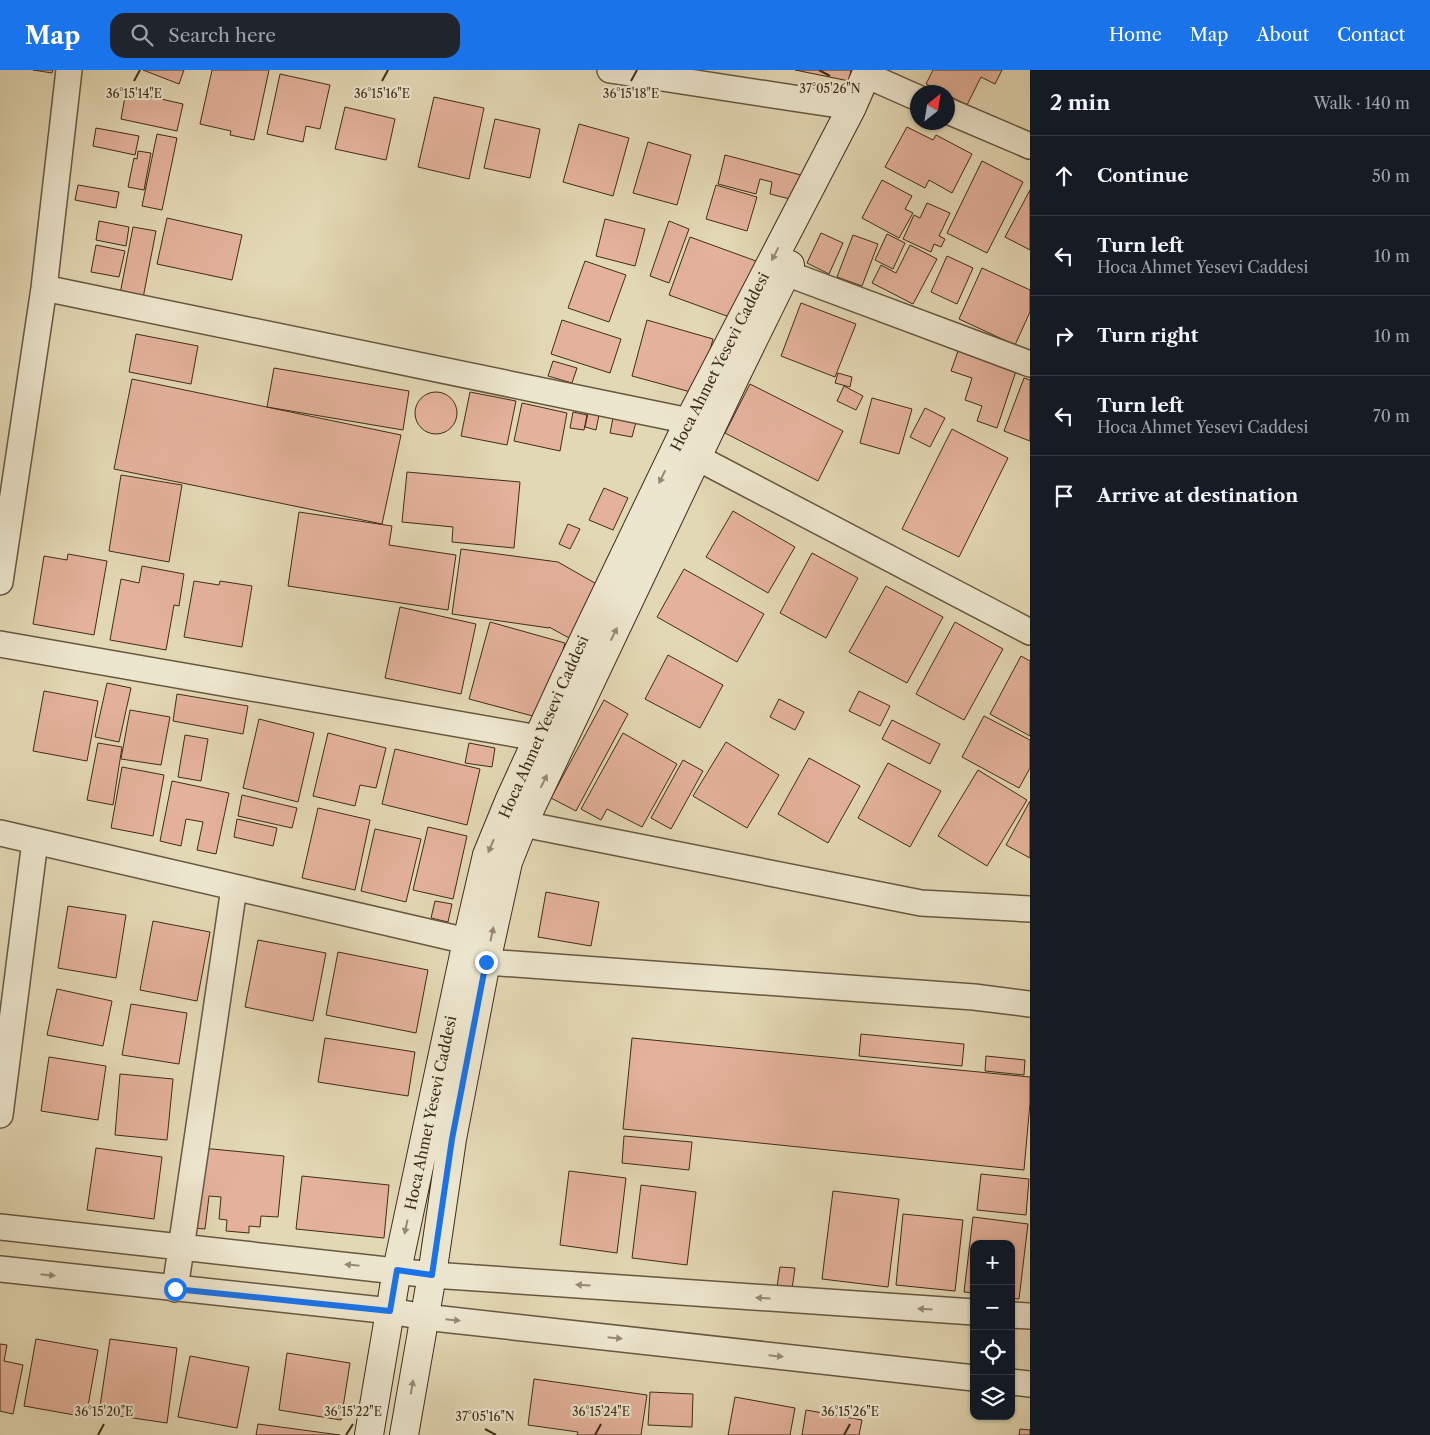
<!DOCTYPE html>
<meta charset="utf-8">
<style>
:root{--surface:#171b24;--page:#20242c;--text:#f1f3f6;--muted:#9ea1a6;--line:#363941;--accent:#1a73e8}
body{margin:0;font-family:"Libre Caslon Text",serif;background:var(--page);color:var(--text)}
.controls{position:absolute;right:15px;bottom:15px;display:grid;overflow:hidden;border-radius:10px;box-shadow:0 1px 4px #0004}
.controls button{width:45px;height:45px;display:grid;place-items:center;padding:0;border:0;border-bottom:1px solid var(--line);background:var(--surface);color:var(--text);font:25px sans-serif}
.compass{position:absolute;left:910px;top:15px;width:45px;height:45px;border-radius:50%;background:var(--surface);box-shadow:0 1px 4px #0004;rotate:30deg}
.stop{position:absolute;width:15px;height:15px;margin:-11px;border:4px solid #1a73e8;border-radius:50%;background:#fff}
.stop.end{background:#1a73e8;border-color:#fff;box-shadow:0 1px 5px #0008}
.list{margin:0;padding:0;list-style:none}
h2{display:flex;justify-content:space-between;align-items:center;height:65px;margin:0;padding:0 20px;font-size:21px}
h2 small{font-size:16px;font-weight:400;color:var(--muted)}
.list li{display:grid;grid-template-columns:32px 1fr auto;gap:15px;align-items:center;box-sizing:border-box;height:80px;padding:0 20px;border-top:1px solid var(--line)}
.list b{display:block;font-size:19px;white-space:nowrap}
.list p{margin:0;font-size:16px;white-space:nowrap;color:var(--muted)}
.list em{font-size:16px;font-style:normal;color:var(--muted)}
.icon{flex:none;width:28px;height:28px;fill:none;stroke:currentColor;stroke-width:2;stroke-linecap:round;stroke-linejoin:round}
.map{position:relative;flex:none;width:1030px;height:1365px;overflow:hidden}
header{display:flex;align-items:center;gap:30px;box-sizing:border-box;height:70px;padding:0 25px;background:var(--accent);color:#fff}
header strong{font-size:24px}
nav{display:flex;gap:28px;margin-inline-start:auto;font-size:18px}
.search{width:350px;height:45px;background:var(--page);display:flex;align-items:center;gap:12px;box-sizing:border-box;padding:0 18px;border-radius:15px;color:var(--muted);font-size:19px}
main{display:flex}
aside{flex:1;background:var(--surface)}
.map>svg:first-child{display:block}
.building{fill:#e4b29b;stroke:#3e2c19}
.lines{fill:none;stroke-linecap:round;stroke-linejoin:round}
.street-casing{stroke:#675740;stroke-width:28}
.secondary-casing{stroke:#3e2c19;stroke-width:30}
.street{stroke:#ede6ce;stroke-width:25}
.secondary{stroke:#ede6ce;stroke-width:28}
.oneway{fill:#968974}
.route{stroke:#1a73e8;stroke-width:6}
.ticks{fill:none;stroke:#3e2c19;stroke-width:2}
.labels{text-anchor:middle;stroke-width:4.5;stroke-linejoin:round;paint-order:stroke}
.street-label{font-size:15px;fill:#3e2c19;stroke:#ede6ce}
.ticks-label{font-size:12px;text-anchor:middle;fill:#3e2c19;stroke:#ede6ce;stroke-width:4.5;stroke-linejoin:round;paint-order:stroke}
</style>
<header>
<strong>Map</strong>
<div class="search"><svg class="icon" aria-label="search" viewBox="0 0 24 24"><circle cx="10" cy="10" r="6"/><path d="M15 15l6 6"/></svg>Search here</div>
<nav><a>Home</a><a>Map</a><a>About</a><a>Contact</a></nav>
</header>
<main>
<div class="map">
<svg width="1030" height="1365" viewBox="0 0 1030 1365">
<rect width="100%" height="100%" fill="#e3d8b4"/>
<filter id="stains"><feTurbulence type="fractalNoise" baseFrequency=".004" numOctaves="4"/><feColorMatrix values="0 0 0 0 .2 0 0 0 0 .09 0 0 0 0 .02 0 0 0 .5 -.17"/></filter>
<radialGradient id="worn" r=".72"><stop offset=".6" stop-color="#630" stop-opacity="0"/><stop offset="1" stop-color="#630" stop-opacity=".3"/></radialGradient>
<path class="building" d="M33 0H53L52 3Z
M143 0H184L179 14Z
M212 0H269L254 70 230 65 231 61 200 54Z
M795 0H851L849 11Z
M933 0H1002L995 14 981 7 967 35 948 25V22H942L926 14Z
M280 4 330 15 320 59 306 56 303 72 267 64Z
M126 21 183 34 177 61 121 49Z
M434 27 484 38 469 109 418 97Z
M345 37 395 49 386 90 335 79Z
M495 49 540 59 530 108 484 98Z
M579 54 629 68 613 126 563 112Z
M907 57 933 70 936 65 972 84 952 123 929 110 925 118 885 97Z
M96 58 139 66 135 85 93 76Z
M157 64 177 68 162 140 142 136Z
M648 72 691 85 677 135 633 123Z
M138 81 151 83 144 120 128 117 134 88 137 89Z
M725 85 801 105 794 130 770 124 772 112 760 109 756 124 718 114Z
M982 91 1023 112 987 183 947 163Z
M882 110 912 126 905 139 913 143 899 168 862 148Z
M78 115 119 122 116 138 75 130Z
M716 115 757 127 747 161 706 149Z
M1030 120V180L1005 167Z
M927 133 950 143 939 166 945 169 941 177 934 174 931 182 903 169 914 145 920 148Z
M167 148 242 165 232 210 157 194Z
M605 149 645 159 635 196 596 186Z
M99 151 129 157 126 176 96 170Z
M669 151 689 159 669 213 650 206Z
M133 157 156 161 143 228 120 224Z
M821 163 843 173 829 204 807 193Z
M887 164 905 173 893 199 875 190Z
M853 165 878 174 862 216 837 207Z
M690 167 756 191 735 249 669 225Z
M96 175 125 181 119 207 91 202Z
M910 175 937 189 913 234 872 213 881 195 896 203Z
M947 186 973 198 957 234 931 222Z
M585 191 626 205 609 252 568 238Z
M982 198 1030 220V242L1015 275 959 249Z
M801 233 856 254 835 307 781 286Z
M562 250 621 269 610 303 551 284Z
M647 250 713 269 698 324 632 306Z
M136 264 198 276 191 314 129 302Z
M958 281 1016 301 997 358 977 351 982 336 965 330 972 308 951 301Z
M553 291 577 298 572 313 548 306Z
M274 298 409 321 403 360 267 337Z
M838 303 852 307 850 317 835 313Z
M1024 308 1030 310V371L1004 361Z
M132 309 401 365 382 454 114 399Z
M750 314 843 361 818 411 725 363Z
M844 316 863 326 856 340 837 331Z
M470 322 516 331 507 375 461 366Z
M415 343a21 21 0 1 1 42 0a21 21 0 1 1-42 0Z
M872 328 912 339 899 384 860 373Z
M522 333 567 343 560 381 514 371Z
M925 338 945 348 930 377 910 367Z
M573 342 587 345 584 360 570 358Z
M588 343 599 345 596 360 585 357Z
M613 348 636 352 632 367 610 363Z
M952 359 1008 388 959 487 902 459Z
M407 402 520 412 514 478 452 472 453 457 402 452Z
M121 405 182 415 169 492 109 481Z
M604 418 628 428 613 460 589 450Z
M733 441 795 477 768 523 706 487Z
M299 442 392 456 389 475 456 485 448 540 288 516Z
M568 454 580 459 570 479 559 474Z
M461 479 558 492 600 516 571 569 549 557V558L452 544Z
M812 483 858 508 826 568 780 543Z
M68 484 107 491 94 565 33 554 44 486 67 490Z
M142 496 184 504 179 536 174 535 166 580 110 570 121 509 139 513Z
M684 499 764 544 737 592 657 547Z
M194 511 219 515 220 511 252 516 242 577 184 567Z
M886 516 943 547 907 613 849 582Z
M400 537 476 554 461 624 385 608Z
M490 552 565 573 544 649 469 629Z
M955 552 1003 579 964 650 916 624Z
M668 585 723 615 700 658 645 629Z
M1021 586 1030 591V666L990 644Z
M107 613 131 618 119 672 95 667Z
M44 621 98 631 87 691 33 681Z
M859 621 890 636 880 656 849 641Z
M177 624 248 636 243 664 173 651Z
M779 629 804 642 795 660 770 647Z
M604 630 628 644 576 741 551 728Z
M130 640 170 647 161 695 121 689Z
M984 646 1030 670V698L1019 718 962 687Z
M259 649 314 663 298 732 243 718Z
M892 650 940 674 930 694 882 669Z
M328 663 386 678 376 718 360 715 355 736 313 726Z
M623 663 677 694 642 757 607 739 601 750 581 739Z
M185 665 208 669 201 711 178 707Z
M726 672 779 705 747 758 693 726Z
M98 673 122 677 113 735 87 730Z
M469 673 495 678 492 697 465 693Z
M395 679 480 699 467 755 382 734Z
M809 688 860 716 828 773 778 744Z
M683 690 703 701 671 759 651 748Z
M888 693 941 721 910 777 858 748Z
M122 697 164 705 153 766 111 758Z
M978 700 1027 730 987 796 938 766Z
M172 711 229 723 216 784 197 780 203 752 186 749 181 776 160 771Z
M242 725 297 738 292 758 238 746Z
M1030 731V788L1006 775Z
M318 738 370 750 355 820 302 808Z
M237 749 277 758 273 776 234 767Z
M428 757 467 766 453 829 413 820Z
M375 759 421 769 406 832 361 821Z
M546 822 599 832 591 876 538 867Z
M435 831 452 834 448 852 431 848Z
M68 836 126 845 116 908 58 898Z
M153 851 210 862 197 931 140 920Z
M258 870 326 883 313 951 245 937Z
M338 882 428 900 416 963 326 945Z
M57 919 112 931 103 976 47 965Z
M131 934 187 943 179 994 122 985Z
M861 964 964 974 962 996 859 986Z
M325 968 415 982 408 1026 318 1012Z
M632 968 1030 1007V1033L1024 1100 623 1059Z
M986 986 1025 990 1024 1005 985 1001Z
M49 987 106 996 98 1050 41 1041Z
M120 1004 173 1009 167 1070 115 1065Z
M624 1066 692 1072 689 1100 622 1093Z
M96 1078 162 1087 154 1149 87 1140Z
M202 1078 284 1086 278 1147 261 1146 260 1157 249 1156V1163L226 1161 227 1150 219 1149 221 1127 209 1126 205 1159 194 1158Z
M569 1101 626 1108 617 1183 560 1175Z
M981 1104 1029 1109 1026 1145 977 1140Z
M302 1106 389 1115 384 1168 296 1159Z
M641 1115 696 1122 687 1195 632 1188Z
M833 1121 899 1129 888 1217 822 1209Z
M903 1144 963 1150 955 1221 896 1215Z
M973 1147 1028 1154 1019 1229 1011 1228V1174H974V1223L964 1222Z
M780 1197 795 1198 792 1219 777 1217Z
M36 1269 98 1280 86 1347 24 1336Z
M110 1269 177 1278 167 1353 99 1343Z
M0 1274 7 1275 4 1291 23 1295 13 1344 0 1341Z
M287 1283 350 1293 341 1350 279 1340Z
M190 1286 249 1297 237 1358 178 1347Z
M534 1309 647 1325 641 1365H577L578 1362 528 1355Z
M650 1322 693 1324 692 1357 648 1355Z
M735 1327 795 1338 790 1365H728Z
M806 1340 862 1350 859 1365H802Z
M258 1354 340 1365H256Z
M1020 1359 1030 1360V1365H1019Z"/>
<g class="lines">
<defs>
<path id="street" d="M610 0 852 37
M866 5 918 28
M948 41 1030 76
M786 203 1030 294
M44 218 689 351
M698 388 1030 562
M0 512 44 218 69 0
M0 574 538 668
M523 754 921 833 1030 839
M0 763 467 871
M486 892 974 927 1030 934
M0 1045 35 771
M0 1157 432 1205 974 1242
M0 1199 391 1241 424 1247 974 1308
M175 1219 234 818
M1011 1245 1030 1246
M1011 1312 1030 1314"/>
<path id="secondary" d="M369 1365 397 1200 467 871 487 785 510 729 565 609 689 351 852 37 868 0
M404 1365 432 1205 452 1069 486 892 508 792 523 754 737 303 790 195"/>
</defs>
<use href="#street" class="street-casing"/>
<use href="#secondary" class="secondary-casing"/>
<use href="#street" class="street"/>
<use href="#secondary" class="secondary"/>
</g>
<defs><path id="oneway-solid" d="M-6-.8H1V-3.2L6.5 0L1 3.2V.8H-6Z" transform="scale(1.25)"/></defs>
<g class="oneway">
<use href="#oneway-solid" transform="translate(775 184) rotate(118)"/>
<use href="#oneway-solid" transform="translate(662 407) rotate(116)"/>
<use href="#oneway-solid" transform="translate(614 564) rotate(-64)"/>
<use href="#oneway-solid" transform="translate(544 711) rotate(-64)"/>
<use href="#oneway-solid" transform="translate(491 776) rotate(113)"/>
<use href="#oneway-solid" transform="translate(492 864) rotate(-78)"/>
<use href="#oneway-solid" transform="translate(406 1157) rotate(102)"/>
<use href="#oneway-solid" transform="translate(352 1195) rotate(-174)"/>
<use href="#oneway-solid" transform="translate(48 1205) rotate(6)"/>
<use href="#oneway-solid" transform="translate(583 1215) rotate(-176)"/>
<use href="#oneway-solid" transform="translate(763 1228) rotate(-176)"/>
<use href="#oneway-solid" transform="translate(925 1239) rotate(-176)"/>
<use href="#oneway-solid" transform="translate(453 1250) rotate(6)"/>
<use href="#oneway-solid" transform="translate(615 1268) rotate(6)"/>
<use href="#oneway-solid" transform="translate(776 1286) rotate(6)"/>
<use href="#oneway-solid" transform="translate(412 1317) rotate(-80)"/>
</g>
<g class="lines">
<path class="route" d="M175 1219 390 1241 397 1200 432 1205 452 1069 486 892"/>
</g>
<path class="ticks" d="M819 0 830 6M134 11 140 0M382 11 388 0M631 11 637 0M485 1359 496 1365M98 1365 104 1354M346 1365 353 1354M595 1365 601 1354M844 1365 850 1354"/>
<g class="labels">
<g class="street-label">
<text transform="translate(720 292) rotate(-63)" y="5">Hoca Ahmet Yesevi Caddesi</text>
<text transform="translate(544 657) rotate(-66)" y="5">Hoca Ahmet Yesevi Caddesi</text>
<text transform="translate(431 1043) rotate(-78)" y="5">Hoca Ahmet Yesevi Caddesi</text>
</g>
</g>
<g class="ticks-label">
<text x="830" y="23">37°05'26"N</text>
<text x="134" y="28">36°15'14"E</text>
<text x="382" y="28">36°15'16"E</text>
<text x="631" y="28">36°15'18"E</text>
<text x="104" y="1346">36°15'20"E</text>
<text x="353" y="1346">36°15'22"E</text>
<text x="601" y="1346">36°15'24"E</text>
<text x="850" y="1346">36°15'26"E</text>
<text x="485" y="1351">37°05'16"N</text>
</g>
<rect width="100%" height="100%" filter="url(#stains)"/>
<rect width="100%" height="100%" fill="url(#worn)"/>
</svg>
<div class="controls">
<button>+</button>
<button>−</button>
<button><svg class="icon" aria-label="locate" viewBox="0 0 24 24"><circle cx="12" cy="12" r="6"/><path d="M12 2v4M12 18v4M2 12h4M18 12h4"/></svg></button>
<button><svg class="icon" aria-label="layers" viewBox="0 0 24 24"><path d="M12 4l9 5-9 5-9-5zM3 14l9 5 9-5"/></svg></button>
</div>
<svg class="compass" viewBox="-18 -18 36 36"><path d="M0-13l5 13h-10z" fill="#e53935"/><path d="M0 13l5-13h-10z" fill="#9ea1a6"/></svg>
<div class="stop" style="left:175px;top:1219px"></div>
<div class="stop end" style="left:486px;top:892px"></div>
</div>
<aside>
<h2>2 min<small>Walk · 140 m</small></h2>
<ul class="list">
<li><svg class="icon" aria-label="ahead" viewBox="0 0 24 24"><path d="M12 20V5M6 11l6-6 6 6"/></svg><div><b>Continue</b></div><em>50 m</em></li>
<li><svg class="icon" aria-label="left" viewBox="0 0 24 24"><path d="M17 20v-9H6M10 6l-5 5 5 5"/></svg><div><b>Turn left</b><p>Hoca Ahmet Yesevi Caddesi</p></div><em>10 m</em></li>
<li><svg class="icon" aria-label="right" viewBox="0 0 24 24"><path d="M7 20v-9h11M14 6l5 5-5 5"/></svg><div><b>Turn right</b></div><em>10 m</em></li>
<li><svg class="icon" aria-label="left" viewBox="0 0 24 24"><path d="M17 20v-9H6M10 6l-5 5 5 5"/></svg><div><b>Turn left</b><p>Hoca Ahmet Yesevi Caddesi</p></div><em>70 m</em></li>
<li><svg class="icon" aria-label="arrive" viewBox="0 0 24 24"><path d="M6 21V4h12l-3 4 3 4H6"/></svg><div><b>Arrive at destination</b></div></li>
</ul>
</aside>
</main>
